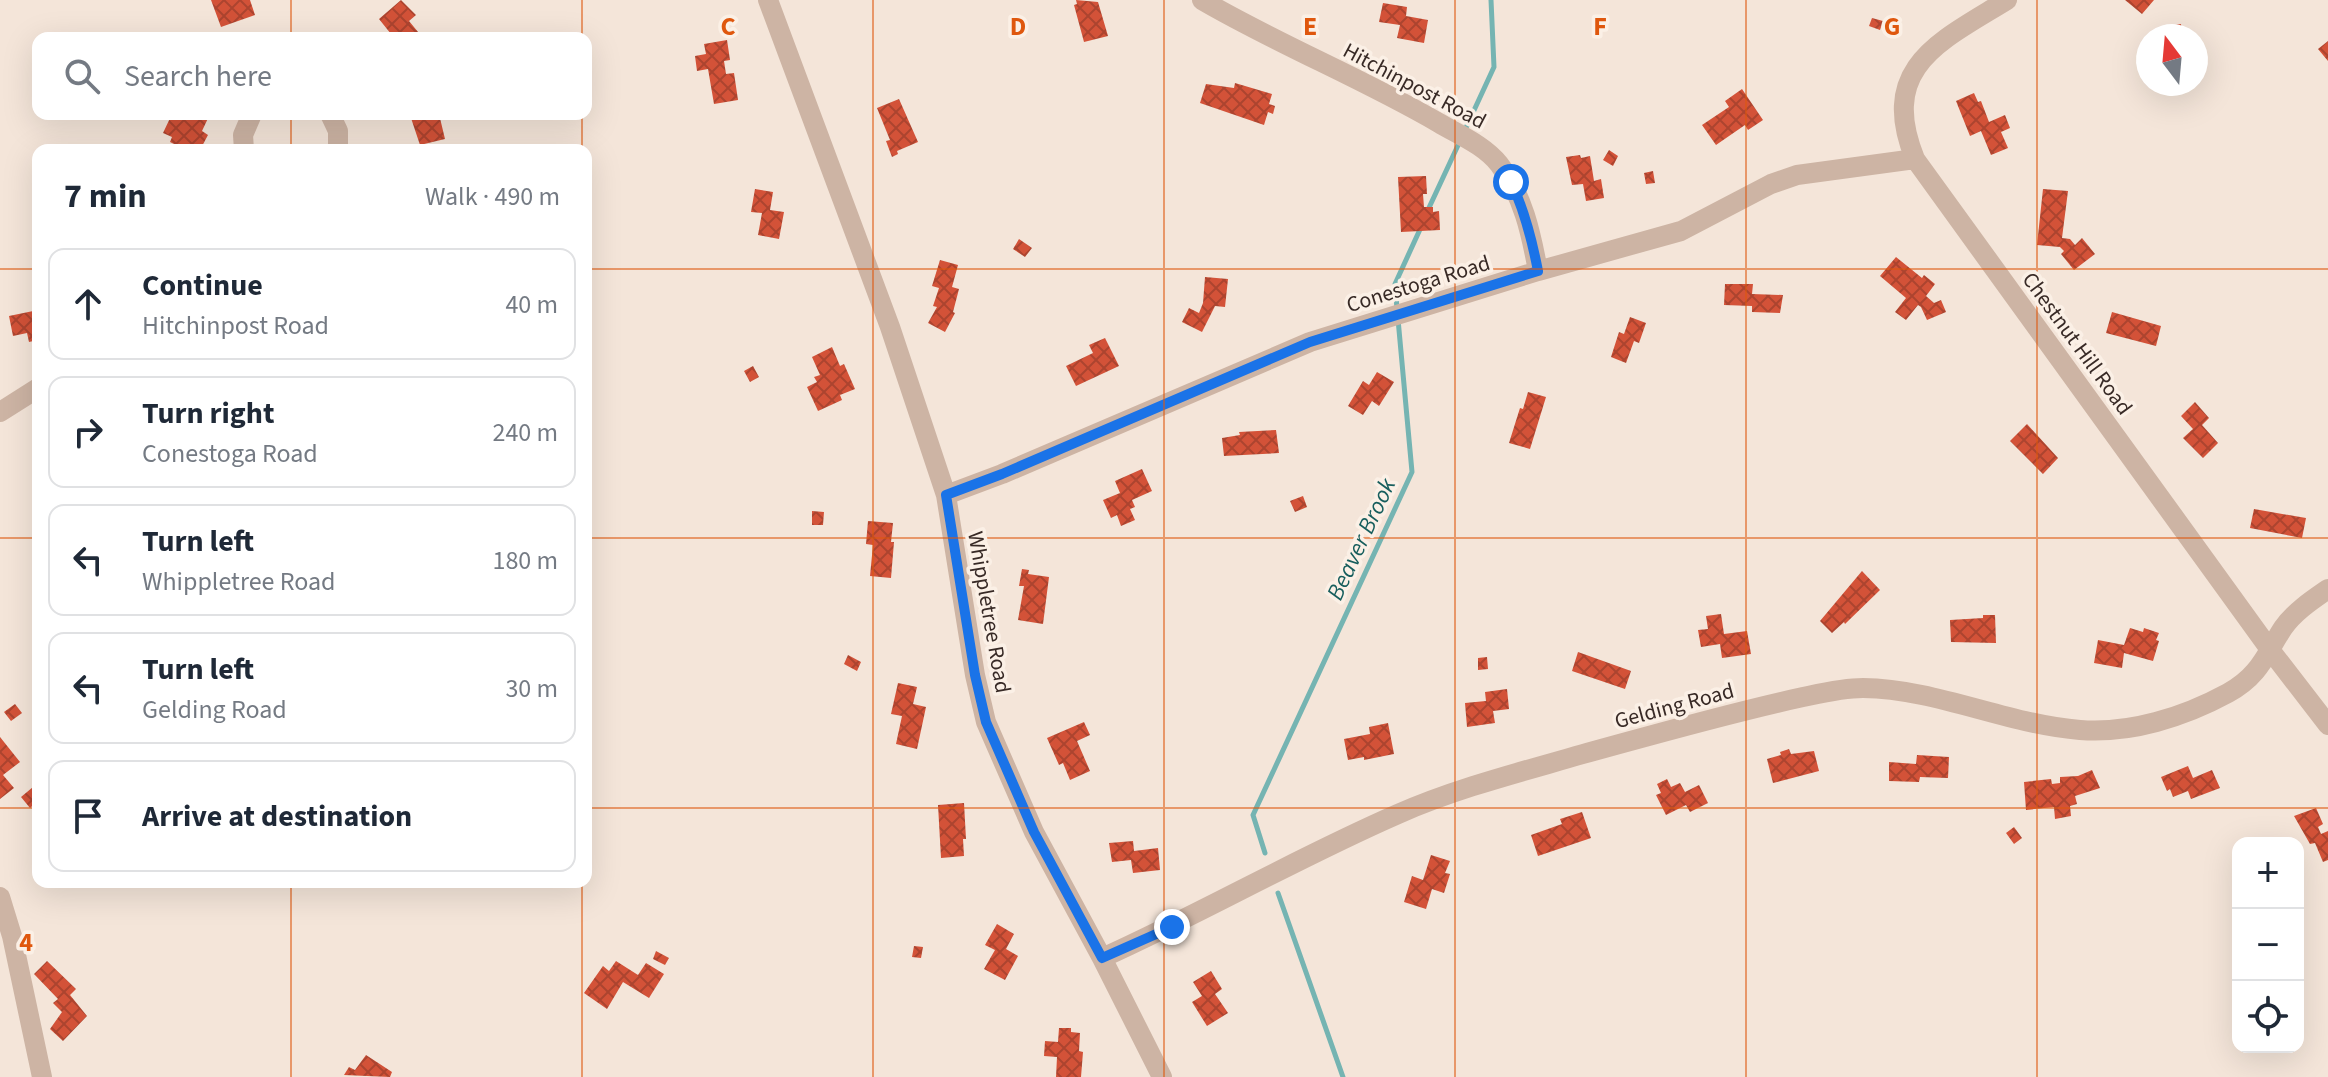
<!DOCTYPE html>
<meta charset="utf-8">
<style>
:root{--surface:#fff;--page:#f2f2f3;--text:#1f2937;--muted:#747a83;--line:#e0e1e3}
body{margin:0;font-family:"Source Sans 3",sans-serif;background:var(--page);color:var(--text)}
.controls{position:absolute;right:24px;bottom:24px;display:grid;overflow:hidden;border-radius:16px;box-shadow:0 8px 32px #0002}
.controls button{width:72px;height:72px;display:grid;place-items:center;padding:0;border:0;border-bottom:2px solid var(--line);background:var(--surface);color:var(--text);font:40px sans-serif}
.compass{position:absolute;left:2136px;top:24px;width:72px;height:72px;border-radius:50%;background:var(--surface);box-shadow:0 8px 32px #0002;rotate:344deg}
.stop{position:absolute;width:24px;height:24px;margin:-18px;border:6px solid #1a73e8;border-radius:50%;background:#fff}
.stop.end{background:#1a73e8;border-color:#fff;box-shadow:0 2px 8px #0008}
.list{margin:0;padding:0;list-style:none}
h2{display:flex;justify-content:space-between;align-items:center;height:104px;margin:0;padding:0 32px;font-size:34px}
h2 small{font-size:26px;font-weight:400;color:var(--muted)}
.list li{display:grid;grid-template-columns:52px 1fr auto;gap:24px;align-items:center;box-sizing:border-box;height:112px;margin:0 16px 16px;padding:0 16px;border:2px solid var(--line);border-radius:16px}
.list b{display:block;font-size:30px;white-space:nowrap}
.list p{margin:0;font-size:26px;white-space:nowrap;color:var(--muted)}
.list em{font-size:26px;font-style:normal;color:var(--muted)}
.icon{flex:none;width:44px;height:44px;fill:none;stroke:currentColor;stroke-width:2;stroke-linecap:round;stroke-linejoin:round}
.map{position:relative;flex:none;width:2328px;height:1077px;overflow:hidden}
.search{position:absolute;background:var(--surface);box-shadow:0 8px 32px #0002;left:32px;top:32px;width:560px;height:88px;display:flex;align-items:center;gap:20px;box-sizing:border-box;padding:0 28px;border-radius:16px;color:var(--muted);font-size:30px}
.panel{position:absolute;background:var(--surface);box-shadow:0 8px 32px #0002;left:32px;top:144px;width:560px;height:744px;border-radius:16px}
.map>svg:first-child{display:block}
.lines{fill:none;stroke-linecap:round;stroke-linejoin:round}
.stream{stroke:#75b4b2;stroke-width:5}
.building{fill:url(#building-cross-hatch)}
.minor{stroke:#cdb4a4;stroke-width:20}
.route{stroke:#1a73e8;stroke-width:10}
.grid{fill:none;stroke:#df570d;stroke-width:2;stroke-opacity:0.55}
.labels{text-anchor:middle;stroke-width:7;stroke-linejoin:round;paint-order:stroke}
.street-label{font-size:22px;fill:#382a26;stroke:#fbf0e6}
.water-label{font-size:24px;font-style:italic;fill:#175e5d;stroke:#fbf0e6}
.grid-label{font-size:26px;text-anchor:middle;font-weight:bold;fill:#df570d;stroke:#fbf0e6;stroke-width:7;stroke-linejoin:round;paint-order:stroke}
</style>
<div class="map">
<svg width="2328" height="1077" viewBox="0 0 2328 1077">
<defs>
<pattern id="building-cross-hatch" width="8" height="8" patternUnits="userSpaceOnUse" patternTransform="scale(2)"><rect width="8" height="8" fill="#d35238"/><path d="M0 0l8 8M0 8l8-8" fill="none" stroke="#ac442f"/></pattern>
</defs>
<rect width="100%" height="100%" fill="#f4e5d9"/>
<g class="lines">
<path class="stream" d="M1464 132 1494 67 1491 0
M1427 212 1460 141
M1397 309 1395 284 1422 225
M1265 853 1253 815 1412 472 1398 319
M1278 893 1343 1077"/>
</g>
<path class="building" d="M211 0H250L255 15 221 27Z
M401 0 416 15 409 21 423 38H386L391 34 379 19Z
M1076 0 1098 2 1108 36 1084 42 1074 5 1077 4Z
M2125 0H2154L2142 14Z
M1383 3 1407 7 1406 16 1428 20 1424 43 1397 38 1400 25 1379 22Z
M1872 18 1883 21 1880 30 1869 26Z
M2181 24 2182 34 2168 35 2167 26Z
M727 40 730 60 724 61 726 74 734 73 738 100 714 104 708 69 697 71 695 56 706 54 704 44Z
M2328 41V61L2318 49Z
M1235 83 1272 94 1269 104 1275 106 1273 114 1268 112 1264 125 1200 103 1206 84 1234 88Z
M1742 89 1763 120 1748 130 1745 125 1716 145 1702 125 1729 107 1725 101Z
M1974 93 1978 102 1981 101 1989 122 2005 115 2010 128 2001 132 2008 148 1991 155 1981 131 1970 136 1956 101Z
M899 99 918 142 897 151 898 154 892 157 886 141 890 140 877 108Z
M172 114H210L202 131 208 135 200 150H186L170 142 172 137 163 133Z
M406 114H439L445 139 420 145 411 118 407 119Z
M1609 150 1618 156 1613 166 1603 160Z
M1580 155 1581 158 1590 156 1594 181 1601 179 1604 198 1586 201 1583 184 1572 185 1566 157Z
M1653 171 1655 183 1646 184 1644 173Z
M1426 176 1427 194H1423L1424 207H1433V212L1439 211 1440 230 1401 232 1398 177Z
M755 189 773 192 770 210 784 212 779 239 758 235 762 213 751 212Z
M2043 189 2068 191 2062 238 2070 239 2075 245 2082 238 2095 254 2074 270 2061 254 2064 251 2060 247 2037 245Z
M1019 239 1032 248 1025 257 1013 249Z
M1896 257 1922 278 1924 275 1935 284 1926 296 1934 303 1941 300 1946 312 1927 320 1921 307 1918 305 1906 320 1895 312 1906 298 1880 276Z
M940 260 958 265 952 287 959 289 953 312 955 313 945 332 928 323 937 307 933 306 939 288 932 286Z
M1205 277 1228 279 1225 307 1215 306 1202 332 1182 322 1189 308 1199 313 1203 303Z
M1725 284H1753L1752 294 1783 295 1780 313 1752 312V306L1724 305Z
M38 310V340L29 342 27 333 13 336 9 316Z
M2112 312 2161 326 2156 346 2106 333Z
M1630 317 1646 323 1639 343 1634 341 1626 363 1611 357 1619 332 1624 334Z
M1105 338 1119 366 1076 386 1066 366 1093 353 1089 345Z
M832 347 840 366 844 364 855 389 840 395 842 400 818 411 807 387 817 382 814 377 820 375 812 357Z
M753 366 759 377 750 382 744 371Z
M1377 372 1394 382 1379 406 1372 401 1363 415 1348 406 1363 381 1369 385Z
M1528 392 1546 397 1530 449 1509 443 1520 408 1523 409Z
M2195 402 2209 418 2202 425 2218 443 2203 458 2183 438 2193 429 2181 416Z
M2027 424 2058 458 2043 474 2010 441Z
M1276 430 1279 453 1224 456 1222 438 1240 435 1239 432Z
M1142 469 1152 491 1132 500 1135 507 1130 509 1135 520 1121 526 1117 515 1111 518 1103 500 1120 493 1115 481Z
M1303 496 1307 507 1295 512 1290 501Z
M2254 509 2306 518 2302 538 2250 528Z
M812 511 824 512 823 525H812Z
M868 521 893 523 891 542H894L891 578 870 576 873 545 866 544Z
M1022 569 1029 570 1028 574 1049 577 1043 624 1018 620 1024 586H1019Z
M1862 571 1880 590 1845 624 1844 622 1832 633 1820 621Z
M1721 614 1724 634 1747 631 1751 654 1722 658 1720 644 1701 647 1698 630 1708 629 1706 616Z
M1983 615H1995L1996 643 1951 642 1950 620 1983 618Z
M2130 628 2143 632 2144 628 2159 633 2156 640 2159 641 2153 661 2124 653 2122 668 2094 663 2098 640 2124 645Z
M1578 652 1631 671 1625 689 1572 671Z
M848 655 861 662 857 671 844 664Z
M1487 657 1488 669 1478 670V658Z
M898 683 917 687 913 704 926 707 917 749 896 744 902 716 891 714Z
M1507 689 1509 709 1493 711 1495 723 1467 727 1465 703 1486 701 1485 692Z
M15 704 22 713 11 721 4 712Z
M1084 722 1090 735 1077 741 1090 771 1070 780 1063 763 1059 765 1047 738Z
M1388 723 1394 754 1364 760V757L1348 760 1344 739 1370 734 1369 727Z
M0 737 20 762 3 775 14 788 0 799Z
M1789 749 1791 754 1814 751 1819 771 1773 783 1767 759 1781 755 1780 752Z
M1917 755 1949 757 1948 778 1920 777 1919 782 1889 781V762L1916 764Z
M2188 766 2193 778 2212 770 2220 788 2191 799 2188 791 2173 797 2170 789 2167 791 2161 777Z
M2092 770 2100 788 2075 796 2077 804 2070 806 2071 816 2055 819 2054 807 2026 810 2024 782 2051 779 2052 784 2060 783V777L2078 776Z
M1667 779 1671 787 1680 783 1685 792 1699 785 1708 803 1690 812 1686 805 1666 815 1656 795 1661 793 1657 784Z
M33 787 38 793V801L30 808 21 797Z
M964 803 966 839H963L964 856 941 858 938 805Z
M2316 808 2323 824 2318 827 2321 834 2328 831V860L2323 862 2315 843 2310 844 2294 816Z
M1582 812 1591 838 1538 856 1531 835 1562 824 1560 819Z
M2014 827 2022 838 2014 844 2006 833Z
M1133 841 1134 851 1158 848 1160 870 1133 873 1131 860 1112 862 1109 843Z
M1431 855 1450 861 1445 873 1450 874 1444 893 1432 889 1426 909 1404 902 1412 876 1423 880Z
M997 924 1014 934 1006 949 1018 956 1005 980 984 969 995 950 985 945Z
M914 946 923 947 921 958 912 957Z
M656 951 669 958 665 965 653 959Z
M47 961 76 989 70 995 87 1016 63 1041 50 1029 62 1012 53 1003 58 999 34 974Z
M616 961 638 975 646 963 664 974 649 998 623 982 607 1009 584 993 603 966 609 971Z
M1211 971 1222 989 1215 994 1228 1013 1207 1026 1192 1002 1202 996 1193 982Z
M1059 1028H1071V1032L1080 1033 1079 1051 1083 1052 1081 1077H1056L1057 1057 1044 1056 1045 1041 1058 1042Z
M366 1055 392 1072 390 1077 344 1075 349 1067 355 1070Z"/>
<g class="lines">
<path class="minor" d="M768 0 890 327 946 495 975 675 986 722 1034 832 1102 958 1162 1077
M1202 0C1279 45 1362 78 1439 123 1459 135 1484 145 1499 164 1523 195 1531 233 1538 271
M2007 0C1939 42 1878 67 1915 159L2271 651 2328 725
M330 114 338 131V150
M244 150 243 135 252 114
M0 412 38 388
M946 495 1002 474 1310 342 1538 271 1681 231 1771 184 1797 175 1915 159
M0 897 12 936 42 1077
M1102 958C1202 913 1297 858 1398 814 1457 788 1521 772 1583 754 1656 734 1729 713 1803 697 1822 693 1843 688 1863 688 1937 689 2006 724 2080 730 2130 734 2184 717 2228 693 2259 676 2265 656 2283 628 2294 612 2312 600 2328 589"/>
</g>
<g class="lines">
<path class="route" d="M1172 927 1102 958 1034 832 986 722 975 675 946 495 1002 474 1310 342 1538 271C1532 240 1525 211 1511 182"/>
</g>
<path class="grid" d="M291 0V38M582 0V38M873 0V1077M1164 0V1077M1455 0V1077M1746 0V1077M2037 0V1077M291 114V150M582 114V150M0 269H38M586 269H2328M0 538H38M586 538H2328M0 808H38M586 808H2328M291 882V1077M582 882V1077"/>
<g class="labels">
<g class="street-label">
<text transform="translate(1415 85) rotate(28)" y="8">Hitchinpost Road</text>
<text transform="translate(1418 283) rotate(-17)" y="8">Conestoga Road</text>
<text transform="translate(2078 343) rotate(54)" y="8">Chestnut Hill Road</text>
<text transform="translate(990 612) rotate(80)" y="8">Whippletree Road</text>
<text transform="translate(1674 705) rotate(-15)" y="8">Gelding Road</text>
</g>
<g class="water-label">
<text transform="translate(1361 539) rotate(-65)" y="8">Beaver Brook</text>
</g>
</g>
<g class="grid-label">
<text x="728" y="35">C</text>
<text x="1018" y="35">D</text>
<text x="1310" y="35">E</text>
<text x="1600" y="35">F</text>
<text x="1892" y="35">G</text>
<text x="26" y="951">4</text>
</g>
</svg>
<div class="controls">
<button>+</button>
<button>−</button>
<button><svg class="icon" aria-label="locate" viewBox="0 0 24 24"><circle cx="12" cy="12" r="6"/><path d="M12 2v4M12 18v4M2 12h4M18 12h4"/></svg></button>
</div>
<svg class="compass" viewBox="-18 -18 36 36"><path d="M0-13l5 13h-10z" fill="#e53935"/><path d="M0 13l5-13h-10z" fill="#747a83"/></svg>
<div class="stop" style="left:1511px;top:182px"></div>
<div class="stop end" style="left:1172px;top:927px"></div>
<div class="search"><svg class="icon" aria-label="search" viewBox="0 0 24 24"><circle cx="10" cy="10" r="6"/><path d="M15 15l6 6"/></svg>Search here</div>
<section class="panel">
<h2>7 min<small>Walk · 490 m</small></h2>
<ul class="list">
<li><svg class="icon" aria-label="ahead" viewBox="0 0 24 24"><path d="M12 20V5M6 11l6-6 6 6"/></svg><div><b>Continue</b><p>Hitchinpost Road</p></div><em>40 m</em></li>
<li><svg class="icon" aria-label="right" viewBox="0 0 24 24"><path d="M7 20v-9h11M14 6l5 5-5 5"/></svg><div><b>Turn right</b><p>Conestoga Road</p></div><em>240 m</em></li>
<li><svg class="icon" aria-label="left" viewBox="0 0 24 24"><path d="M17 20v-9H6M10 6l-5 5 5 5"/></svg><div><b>Turn left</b><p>Whippletree Road</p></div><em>180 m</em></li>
<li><svg class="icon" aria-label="left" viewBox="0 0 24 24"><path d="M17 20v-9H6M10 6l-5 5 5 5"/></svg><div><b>Turn left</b><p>Gelding Road</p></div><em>30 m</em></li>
<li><svg class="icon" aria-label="arrive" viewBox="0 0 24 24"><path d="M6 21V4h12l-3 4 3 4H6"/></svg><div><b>Arrive at destination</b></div></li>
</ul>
</section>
</div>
